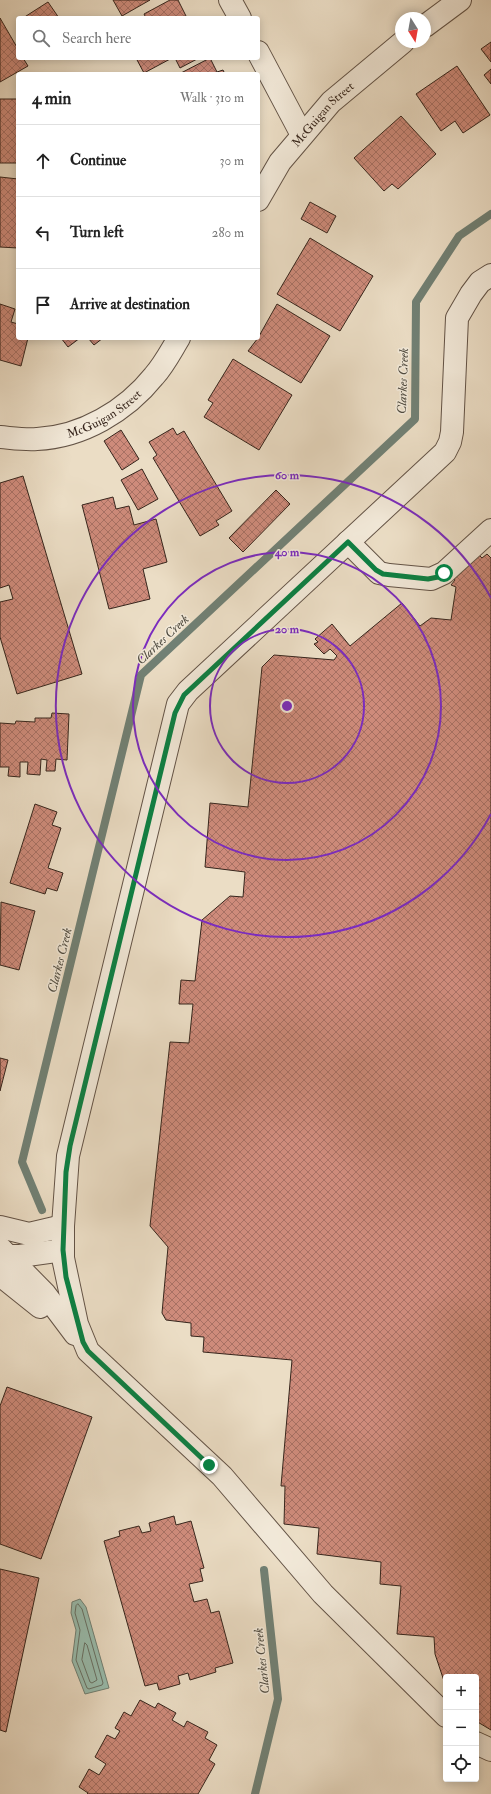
<!DOCTYPE html>
<meta charset="utf-8">
<style>
:root{--surface:#fff;--page:#f6f6f6;--text:#222;--muted:#767676;--line:#e0e0e0}
body{margin:0;font-family:"IM FELL Double Pica",serif;background:var(--page);color:var(--text)}
.controls{position:absolute;right:12px;bottom:12px;display:grid;overflow:hidden;border-radius:4px;box-shadow:0 2px 10px #0003}
.controls button{width:36px;height:36px;display:grid;place-items:center;padding:0;border:0;border-bottom:1px solid var(--line);background:var(--surface);color:var(--text);font:20px sans-serif}
.compass{position:absolute;left:395px;top:12px;width:36px;height:36px;border-radius:50%;background:var(--surface);box-shadow:0 2px 10px #0003;rotate:169deg}
.stop{position:absolute;width:12px;height:12px;margin:-9px;border:3px solid #0b8043;border-radius:50%;background:#fff}
.stop.end{background:#0b8043;border-color:#fff;box-shadow:0 1px 4px #0008}
.list{margin:0;padding:0;list-style:none}
h2{display:flex;justify-content:space-between;align-items:center;height:52px;margin:0;padding:0 16px;font-size:17px}
h2 small{font-size:13px;font-weight:400;color:var(--muted)}
.list li{display:grid;grid-template-columns:26px 1fr auto;gap:12px;align-items:center;box-sizing:border-box;height:72px;padding:0 16px;border-top:1px solid var(--line)}
.list b{display:block;font-size:15px;white-space:nowrap}
.list em{font-size:13px;font-style:normal;color:var(--muted)}
.icon{flex:none;width:22px;height:22px;fill:none;stroke:currentColor;stroke-width:2;stroke-linecap:round;stroke-linejoin:round}
.map{position:relative;flex:none;width:491px;height:1794px;overflow:hidden}
.search{position:absolute;background:var(--surface);box-shadow:0 2px 10px #0003;left:16px;top:16px;width:244px;height:44px;display:flex;align-items:center;gap:10px;box-sizing:border-box;padding:0 14px;border-radius:4px;color:var(--muted);font-size:15px}
.panel{position:absolute;background:var(--surface);box-shadow:0 2px 10px #0003;left:16px;top:72px;width:244px;height:268px;border-radius:4px}
.map>svg:first-child{display:block}
.water{fill:#99bdae;stroke:#718074}
.lines{fill:none;stroke-linecap:round;stroke-linejoin:round}
.shore{stroke:#687165;stroke-width:1}
.stream{stroke:#718074;stroke-width:8}
.building{fill:url(#building-cross-hatch);stroke:#36251c}
.minor-casing{stroke:#635346;stroke-width:24}
.minor{stroke:#f2e9d9;stroke-width:22}
.route{stroke:#0b8043;stroke-width:5}
.ring{fill:none;stroke:#7b2cbf;stroke-width:2}
.labels{text-anchor:middle;stroke-width:3;stroke-linejoin:round;paint-order:stroke}
.street-label{font-size:12px;fill:#36251c;stroke:#f2e9d9}
.water-label{font-size:13px;font-style:italic;fill:#4f4b40;stroke:#f2e9d9}
.centre{fill:#7b2cbf;stroke:#f2e9d9;stroke-width:2}
.ring-label{font-size:12px;text-anchor:middle;font-weight:bold;fill:#7b2cbf;stroke:#f2e9d9;stroke-width:3;stroke-linejoin:round;paint-order:stroke}
</style>
<div class="map">
<svg width="491" height="1794" viewBox="0 0 491 1794">
<defs>
<pattern id="building-cross-hatch" width="8" height="8" patternUnits="userSpaceOnUse"><rect width="8" height="8" fill="#ce8b7b"/><path d="M0 0l8 8M0 8l8-8" fill="none" stroke="#a87164"/></pattern>
</defs>
<rect width="100%" height="100%" fill="#ebddc5"/>
<filter id="stains"><feTurbulence type="fractalNoise" baseFrequency=".005" numOctaves="4"/><feColorMatrix values="0 0 0 0 .2 0 0 0 0 .09 0 0 0 0 .02 0 0 0 .5 -.17"/></filter>
<radialGradient id="worn" r=".72"><stop offset=".6" stop-color="#630" stop-opacity="0"/><stop offset="1" stop-color="#630" stop-opacity=".3"/></radialGradient>
<path class="water" d="M80 1599 86 1607 109 1688 85 1694 72 1661 76 1630 71 1613 72 1602Z"/>
<g class="lines">
<path class="shore" d="M78 1604 82 1609 103 1683 102 1685 89 1689 87 1688 76 1660 80 1630 75 1613 76 1606Z
M85 1643 87 1645 97 1680 92 1683 90 1682 82 1660Z"/>
<path class="stream" d="M42 1210 22 1162 141 675 415 419 416 302 459 236 491 214
M255 1794 278 1699 264 1570"/>
</g>
<path class="building" d="M113 0H150L122 16Z
M170 0H178L187 18H146L144 14Z
M48 2 59 18H23Z
M0 18 18 49V58H23L28 66 0 82Z
M491 42V62L481 49Z
M136 58H172L144 73Z
M175 58H199L180 68Z
M210 58 217 72 223 70 225 74H179Z
M457 66 490 115 463 133 455 121 441 131 416 94Z
M491 69V84L484 75Z
M0 99H18V163H0Z
M401 116 436 154 398 189 392 184 384 191 354 158Z
M0 177 18 179V248L0 247Z
M310 202 336 216 327 233 301 219Z
M310 238 373 276 340 331 277 294Z
M0 304 15 309 11 322 18 324V338H28L21 366 0 360Z
M277 304 330 336 301 383 248 351 258 338Z
M61 338H80L68 347Z
M88 338H103L94 345Z
M233 359 292 395 259 450 204 417 213 403 208 400Z
M173 428 177 435 184 431 232 511 216 521 219 525 200 536 153 458 157 455 149 442Z
M121 430 139 459 122 470 104 441Z
M142 469 158 499 138 510 121 480Z
M23 476 82 674 17 694 0 637V602L13 599 9 585 0 588V483Z
M276 490 290 504 243 552 229 538Z
M113 497 116 509 129 506 134 525 156 519 167 562 143 569 150 599 109 609 82 505Z
M487 554 491 558V1730L476 1721V1677H446V1687L435 1654 434 1637 397 1634 401 1586 380 1584 381 1562 317 1554 319 1528 284 1524 285 1486H281L292 1360 203 1352 204 1337 191 1336V1323L166 1320 162 1313 168 1247 150 1226 170 1042 189 1043 193 1004H179L181 980 195 981 202 920 230 896 243 897 245 872 205 867 210 803 248 807 262 667 274 655 334 660 337 656 330 649 324 654 314 644 318 642 315 639 332 624 350 646 402 603 420 626 431 618 451 620 456 587 451 585 455 580 452 576 479 555 482 558Z
M52 713 69 714 67 760 56 759 55 771H46L47 760 41 759 40 775 27 774 28 762H20V777L8 776 9 767H0V723L15 724 16 721 35 722V718H51Z
M35 804 57 812 52 825 61 828 48 868 63 873 57 891 47 888 45 894 10 883Z
M1 902 35 911 19 970 0 965Z
M0 1058 8 1060 0 1091Z
M7 1387 92 1417 41 1559 0 1544V1406Z
M174 1516 176 1525 191 1521 204 1568 200 1569 203 1581 189 1584 194 1602 207 1599 211 1613 219 1611 233 1663 215 1668 216 1672 190 1680 188 1673 178 1676 180 1684 159 1690 157 1683 145 1686 104 1541 120 1536 119 1531 139 1526 142 1533 151 1531 149 1523Z
M0 1569 39 1578 6 1732 0 1730Z
M140 1700 155 1708 158 1703 176 1713 172 1720 184 1727 187 1721 208 1732 205 1738 217 1745 209 1760 215 1764 198 1794H87L88 1793 79 1787 89 1769 99 1775 106 1764 95 1757 107 1735 115 1739 120 1731 115 1728 124 1712 131 1716Z"/>
<g class="lines">
<defs>
<g id="minor">
<path d="M230 0 240 18"/>
<path d="M425 26 460 0"/>
<path d="M258 52 302 135"/>
<path id="s1" d="M258 200 280 162 331 102 403 42"/>
<path id="s2" d="M0 437C12 438 25 440 37 439 82 437 126 411 154 376 164 365 171 351 179 338"/>
<path d="M348 542 379 573 389 575 431 579 444 573 491 530"/>
<path d="M0 1227 29 1234 63 1226"/>
<path d="M0 1248 45 1294 75 1334"/>
<path d="M0 1256H20L63 1250"/>
<path d="M0 1275 40 1307"/>
<path d="M446 1716 323 1594 222 1476 88 1351 77 1324 63 1258V1226L68 1156 178 704 188 691 445 452 450 442 452 432 457 318 471 294 480 282 491 275"/>
<path d="M476 1743 491 1750"/>
</g>
</defs>
<use href="#minor" class="minor-casing"/>
<use href="#minor" class="minor"/>
</g>
<g class="lines">
<path class="route" d="M209 1465 88 1351 83 1342 66 1277 63 1250 66 1172 70 1146 175 713 184 695 348 542 376 570 383 574 428 579 438 577 444 573"/>
</g>
<g class="ring">
<circle cx="287" cy="706" r="77"/>
<circle cx="287" cy="706" r="154"/>
<path d="M491 814A231 231 0 1 1 491 598"/>
</g>
<g class="labels">
<g class="street-label">
<text dy="4" stroke="none"><textPath href="#s1" startOffset="108">McGuigan Street</textPath></text>
<text dy="4" stroke="none"><textPath href="#s2" startOffset="110">McGuigan Street</textPath></text>
</g>
<g class="water-label">
<text transform="translate(402 381) rotate(-88)" y="5">Clarkes Creek</text>
<text transform="translate(162 639) rotate(-43)" y="5">Clarkes Creek</text>
<text transform="translate(59 960) rotate(-76)" y="5">Clarkes Creek</text>
<text transform="translate(261 1661) rotate(-96)" y="5">Clarkes Creek</text>
</g>
</g>
<circle cx="287" cy="706" r="6" class="centre"/>
<g class="ring-label">
<text x="287" y="479">60 m</text>
<text x="287" y="556">40 m</text>
<text x="287" y="633">20 m</text>
</g>
<rect width="100%" height="100%" filter="url(#stains)"/>
<rect width="100%" height="100%" fill="url(#worn)"/>
</svg>
<div class="controls">
<button>+</button>
<button>−</button>
<button><svg class="icon" aria-label="locate" viewBox="0 0 24 24"><circle cx="12" cy="12" r="6"/><path d="M12 2v4M12 18v4M2 12h4M18 12h4"/></svg></button>
</div>
<svg class="compass" viewBox="-18 -18 36 36"><path d="M0-13l5 13h-10z" fill="#e53935"/><path d="M0 13l5-13h-10z" fill="#767676"/></svg>
<div class="stop" style="left:444px;top:573px"></div>
<div class="stop end" style="left:209px;top:1465px"></div>
<div class="search"><svg class="icon" aria-label="search" viewBox="0 0 24 24"><circle cx="10" cy="10" r="6"/><path d="M15 15l6 6"/></svg>Search here</div>
<section class="panel">
<h2>4 min<small>Walk · 310 m</small></h2>
<ul class="list">
<li><svg class="icon" aria-label="ahead" viewBox="0 0 24 24"><path d="M12 20V5M6 11l6-6 6 6"/></svg><div><b>Continue</b></div><em>30 m</em></li>
<li><svg class="icon" aria-label="left" viewBox="0 0 24 24"><path d="M17 20v-9H6M10 6l-5 5 5 5"/></svg><div><b>Turn left</b></div><em>280 m</em></li>
<li><svg class="icon" aria-label="arrive" viewBox="0 0 24 24"><path d="M6 21V4h12l-3 4 3 4H6"/></svg><div><b>Arrive at destination</b></div></li>
</ul>
</section>
</div>
